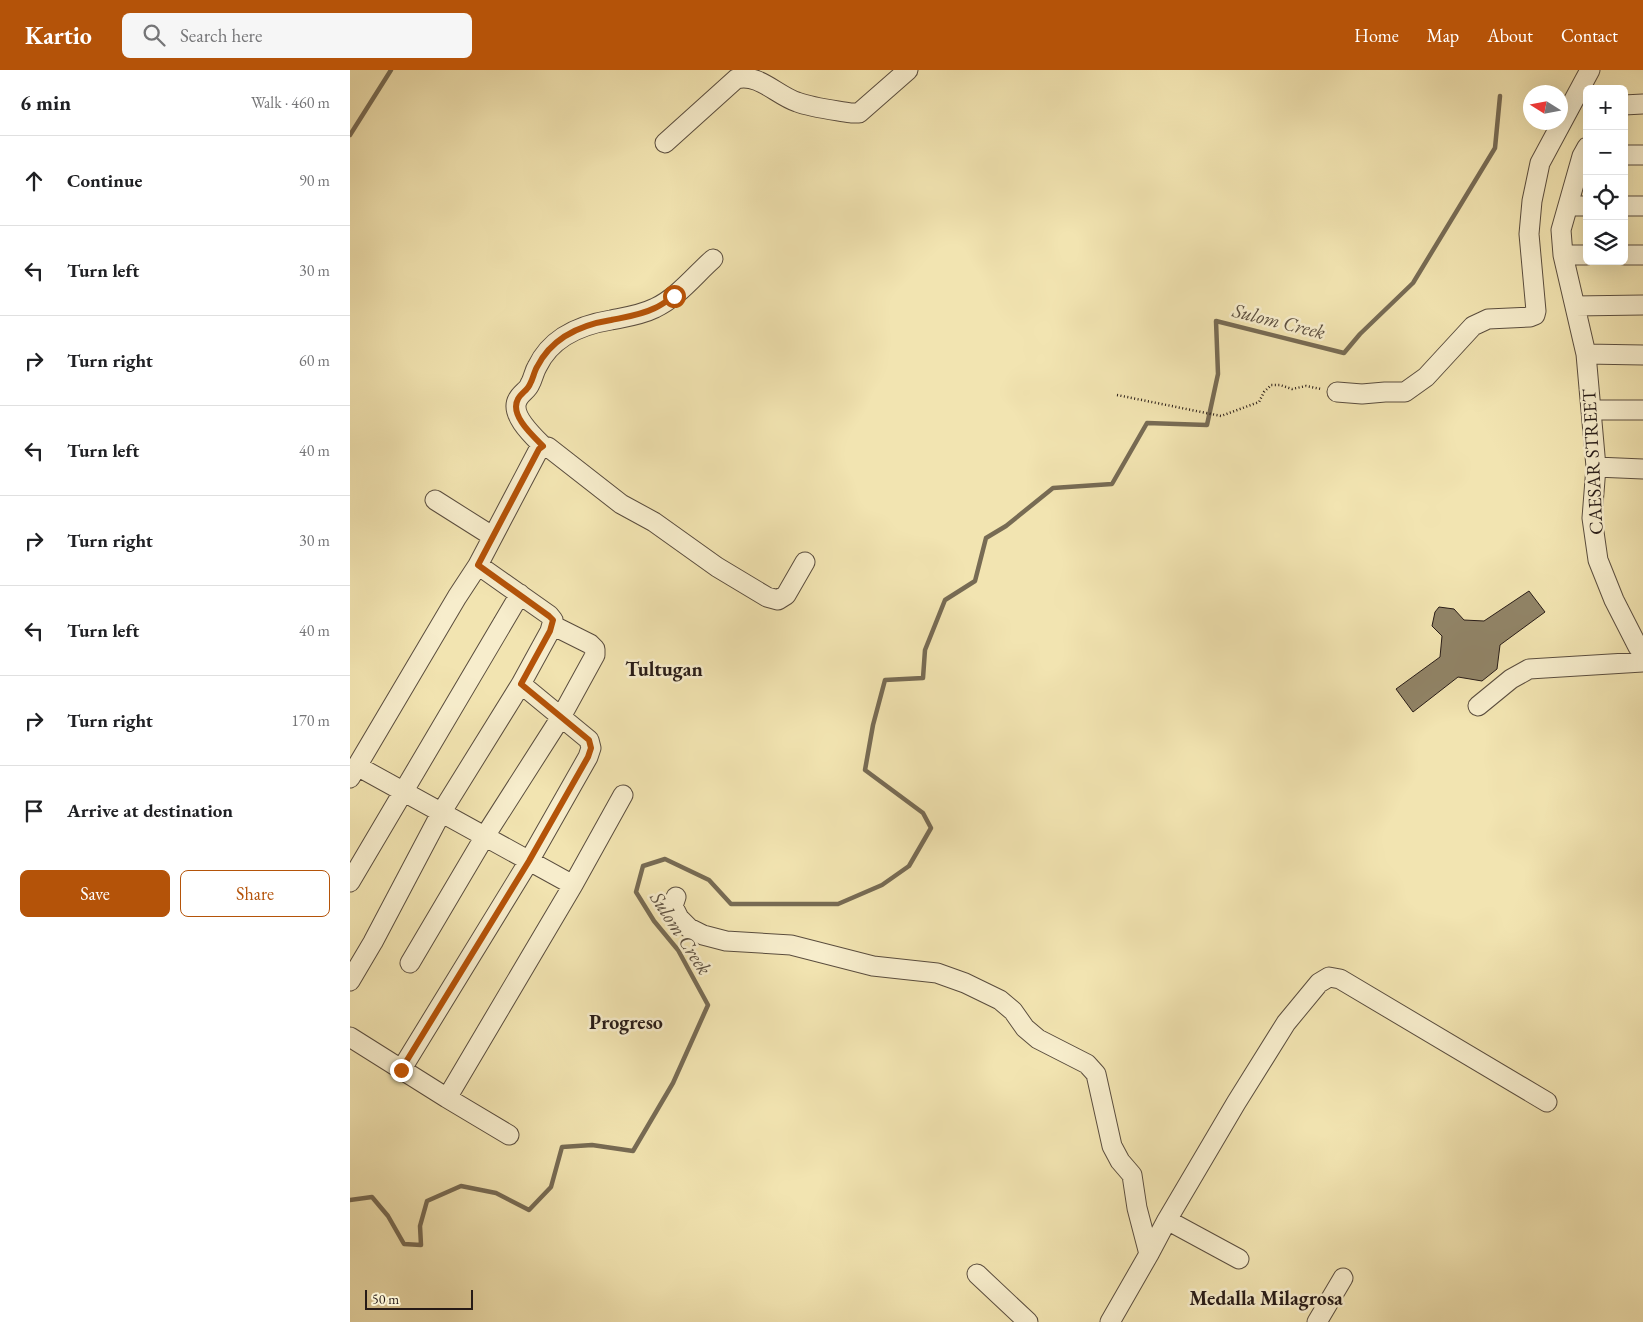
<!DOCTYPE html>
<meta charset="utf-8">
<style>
:root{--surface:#fff;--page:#f6f6f6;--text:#202124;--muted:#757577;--line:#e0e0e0;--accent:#b45309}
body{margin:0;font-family:"EB Garamond",serif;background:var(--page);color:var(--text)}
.controls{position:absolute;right:15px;top:15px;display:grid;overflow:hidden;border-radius:8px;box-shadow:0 5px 20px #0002}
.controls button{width:45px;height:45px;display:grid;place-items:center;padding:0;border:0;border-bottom:1px solid var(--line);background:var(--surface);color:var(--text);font:25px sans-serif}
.compass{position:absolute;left:1173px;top:15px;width:45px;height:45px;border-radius:50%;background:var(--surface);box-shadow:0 5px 20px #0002;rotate:281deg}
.scale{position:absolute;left:15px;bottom:12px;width:108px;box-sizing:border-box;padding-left:5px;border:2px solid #271b17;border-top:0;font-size:14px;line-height:18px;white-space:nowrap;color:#271b17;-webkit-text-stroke:4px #f7edcc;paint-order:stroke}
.stop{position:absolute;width:15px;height:15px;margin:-11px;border:4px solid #b45309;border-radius:50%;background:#fff}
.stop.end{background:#b45309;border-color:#fff;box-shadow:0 1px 5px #0008}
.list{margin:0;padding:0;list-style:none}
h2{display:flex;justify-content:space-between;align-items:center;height:65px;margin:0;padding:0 20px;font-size:21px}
h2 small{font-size:16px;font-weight:400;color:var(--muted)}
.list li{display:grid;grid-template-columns:32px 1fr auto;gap:15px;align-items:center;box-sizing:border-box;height:90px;padding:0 20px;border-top:1px solid var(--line)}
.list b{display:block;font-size:19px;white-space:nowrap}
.list em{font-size:16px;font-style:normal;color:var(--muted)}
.actions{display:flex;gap:10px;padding:15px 20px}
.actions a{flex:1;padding:11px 0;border:1px solid var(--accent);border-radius:8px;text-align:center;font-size:18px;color:var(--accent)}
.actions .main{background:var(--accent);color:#fff}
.icon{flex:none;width:28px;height:28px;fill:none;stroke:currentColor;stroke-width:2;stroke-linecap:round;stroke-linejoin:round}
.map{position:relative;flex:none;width:1293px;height:1252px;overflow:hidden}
header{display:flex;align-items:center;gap:30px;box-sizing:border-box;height:70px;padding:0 25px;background:var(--accent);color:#fff}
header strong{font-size:24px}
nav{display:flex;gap:28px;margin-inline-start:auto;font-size:18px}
.search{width:350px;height:45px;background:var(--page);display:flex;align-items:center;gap:12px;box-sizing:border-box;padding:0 18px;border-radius:8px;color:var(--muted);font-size:19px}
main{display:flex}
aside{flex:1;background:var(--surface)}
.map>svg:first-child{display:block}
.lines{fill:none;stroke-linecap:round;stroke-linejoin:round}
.stream{stroke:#776b54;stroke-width:4.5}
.building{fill:#918467;stroke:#271b17}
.minor-casing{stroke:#5a4d3e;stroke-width:21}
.path{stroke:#271b17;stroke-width:2.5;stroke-dasharray:1 2.5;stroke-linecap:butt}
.minor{stroke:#f7edcc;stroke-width:19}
.route{stroke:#b45309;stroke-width:6}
.labels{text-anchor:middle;stroke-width:5;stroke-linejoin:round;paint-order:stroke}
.street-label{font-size:19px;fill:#271b17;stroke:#f7edcc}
.water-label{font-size:20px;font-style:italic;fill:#5d5040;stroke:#f7edcc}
.neighbourhood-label{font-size:20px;font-weight:bold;fill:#271b17;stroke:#f7edcc}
</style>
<header>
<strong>Kartio</strong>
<div class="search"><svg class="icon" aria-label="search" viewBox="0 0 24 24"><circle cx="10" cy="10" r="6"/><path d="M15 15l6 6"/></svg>Search here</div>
<nav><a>Home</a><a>Map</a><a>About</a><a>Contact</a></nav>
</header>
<main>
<aside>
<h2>6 min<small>Walk · 460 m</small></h2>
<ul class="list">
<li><svg class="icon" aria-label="ahead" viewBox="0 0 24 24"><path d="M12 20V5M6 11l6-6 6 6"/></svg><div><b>Continue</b></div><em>90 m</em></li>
<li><svg class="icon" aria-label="left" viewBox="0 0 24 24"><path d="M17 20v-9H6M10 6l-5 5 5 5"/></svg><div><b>Turn left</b></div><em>30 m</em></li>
<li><svg class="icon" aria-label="right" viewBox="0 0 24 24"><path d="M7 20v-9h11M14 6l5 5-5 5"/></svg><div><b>Turn right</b></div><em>60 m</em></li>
<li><svg class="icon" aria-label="left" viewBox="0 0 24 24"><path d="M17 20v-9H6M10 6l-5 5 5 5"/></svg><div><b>Turn left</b></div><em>40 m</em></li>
<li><svg class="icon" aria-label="right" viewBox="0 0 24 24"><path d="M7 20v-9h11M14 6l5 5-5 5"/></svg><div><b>Turn right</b></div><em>30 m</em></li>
<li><svg class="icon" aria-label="left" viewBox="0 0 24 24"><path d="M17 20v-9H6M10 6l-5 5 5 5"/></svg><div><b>Turn left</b></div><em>40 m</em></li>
<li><svg class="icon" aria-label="right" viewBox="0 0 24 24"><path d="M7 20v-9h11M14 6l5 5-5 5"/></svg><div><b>Turn right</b></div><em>170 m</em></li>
<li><svg class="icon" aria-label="arrive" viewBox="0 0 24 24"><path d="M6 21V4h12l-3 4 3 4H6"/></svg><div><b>Arrive at destination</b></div></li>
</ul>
<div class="actions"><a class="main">Save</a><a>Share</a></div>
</aside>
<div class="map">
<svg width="1293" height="1252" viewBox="0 0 1293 1252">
<rect width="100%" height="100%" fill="#f2e4b1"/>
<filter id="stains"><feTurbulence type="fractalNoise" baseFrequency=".004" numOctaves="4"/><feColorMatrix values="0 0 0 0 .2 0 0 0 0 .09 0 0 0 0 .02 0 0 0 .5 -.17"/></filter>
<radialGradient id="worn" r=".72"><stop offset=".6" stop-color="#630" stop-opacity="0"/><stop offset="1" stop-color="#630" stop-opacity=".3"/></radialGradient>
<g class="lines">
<path class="stream" d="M0 65 41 0
M0 1130 22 1127 38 1146 54 1174 71 1175 70 1156 77 1131 111 1116 146 1123 179 1140 201 1117 212 1077 242 1075 283 1081 323 1013 358 935 328 880 304 851 286 822 293 796 315 789 359 810 381 834H488L532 815 559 796 581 758 573 743 515 700 523 655 535 610 573 608 575 580 595 530 625 511 636 468 656 456 703 418 762 414 797 353 857 355 868 304 866 251 994 283 1010 264 1063 213 1145 78 1150 26"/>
</g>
<path class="building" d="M1179 521 1195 542 1150 575 1147 599 1132 611 1108 607 1063 642 1046 619 1090 587 1092 566 1082 556 1085 542 1089 537 1104 539 1114 550 1134 551Z"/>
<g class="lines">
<defs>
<path id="minor" d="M1274 35 1293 34
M315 73 386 9C409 3 426 25 447 32 463 38 484 40 501 43H509L558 0
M1237 77 1232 86 1211 160 1213 185 1236 284 1246 397 1242 448 1248 490 1264 530 1288 577 1293 581
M1274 85H1293
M1218 136H1237
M1274 136H1293
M1213 185H1237
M1274 185H1293
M1225 236 1293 235
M1236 284 1293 285
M987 322 1012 324 1035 322H1055L1076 307 1123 256 1138 249 1180 247 1185 245 1186 241 1179 164 1182 131 1190 93 1240 0
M1241 340H1293
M193 376C183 366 159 344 168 329 171 323 178 320 180 314 183 309 184 302 187 297 201 267 230 255 261 250 276 247 291 245 305 238 327 228 345 205 363 189
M1246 397 1293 399
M85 430 142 466
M128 495 189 379 193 376 198 377 271 434 304 452 367 497 417 527 428 530 436 525 455 492
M1128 636 1161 609 1179 599 1293 592
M7 696 223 815
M0 708 107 527 128 495 199 545 203 550 200 561 171 614 91 743 23 872 0 911
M0 812 170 524
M326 827 323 836 329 848 339 858 353 865 376 871 441 875 523 896 587 903 615 913 650 930 663 941 675 958 688 969 737 994 746 1004 762 1076 770 1091 782 1105 787 1138 799 1184
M60 893 135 766 211 647 245 585V579L240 574 202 555
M0 967 97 1028 159 1065
M51 1000 179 791 238 687 241 678 239 670 171 614
M97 1028 223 815 273 725
M817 1150 889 1189
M627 1204 678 1252
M760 1252 799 1184 817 1150 886 1033 936 953 969 913 979 907 990 909 1197 1032
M967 1252 993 1208"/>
</defs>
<use href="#minor" class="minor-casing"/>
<path class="path" d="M767 325 871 346 909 332 914 322 921 315H930L942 319 956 316 971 319"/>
<use href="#minor" class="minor"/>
</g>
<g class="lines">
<path class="route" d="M51 1000 179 791 238 687 241 678 239 670 171 614 200 561 203 550 199 546 128 495 189 379 193 376C183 366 159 345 168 329 171 323 178 320 180 314 183 309 184 302 187 297 202 267 230 255 261 250 276 247 291 245 305 238 312 235 318 230 324 226"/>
</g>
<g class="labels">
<g class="street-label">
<text transform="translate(1242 392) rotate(-93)" y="7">CAESAR STREET</text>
</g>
<g class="water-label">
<text transform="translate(929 251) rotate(14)" y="7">Sulom Creek</text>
<text transform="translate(331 863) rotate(57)" y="7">Sulom Creek</text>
</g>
<g class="neighbourhood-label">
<text x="314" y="606">Tultugan</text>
<text x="276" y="959">Progreso</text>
<text x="916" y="1235">Medalla Milagrosa</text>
</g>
</g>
<rect width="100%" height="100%" filter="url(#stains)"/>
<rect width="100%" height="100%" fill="url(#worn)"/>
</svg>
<div class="controls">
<button>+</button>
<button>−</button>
<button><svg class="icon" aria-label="locate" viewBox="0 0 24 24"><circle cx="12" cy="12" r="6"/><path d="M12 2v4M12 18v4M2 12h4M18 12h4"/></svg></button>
<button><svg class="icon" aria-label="layers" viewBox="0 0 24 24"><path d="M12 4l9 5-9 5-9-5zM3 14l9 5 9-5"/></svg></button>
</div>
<svg class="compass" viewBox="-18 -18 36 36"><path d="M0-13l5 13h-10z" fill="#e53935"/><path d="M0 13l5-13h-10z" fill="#757577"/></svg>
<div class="scale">50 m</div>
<div class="stop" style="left:324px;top:226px"></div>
<div class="stop end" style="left:51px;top:1000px"></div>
</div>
</main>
